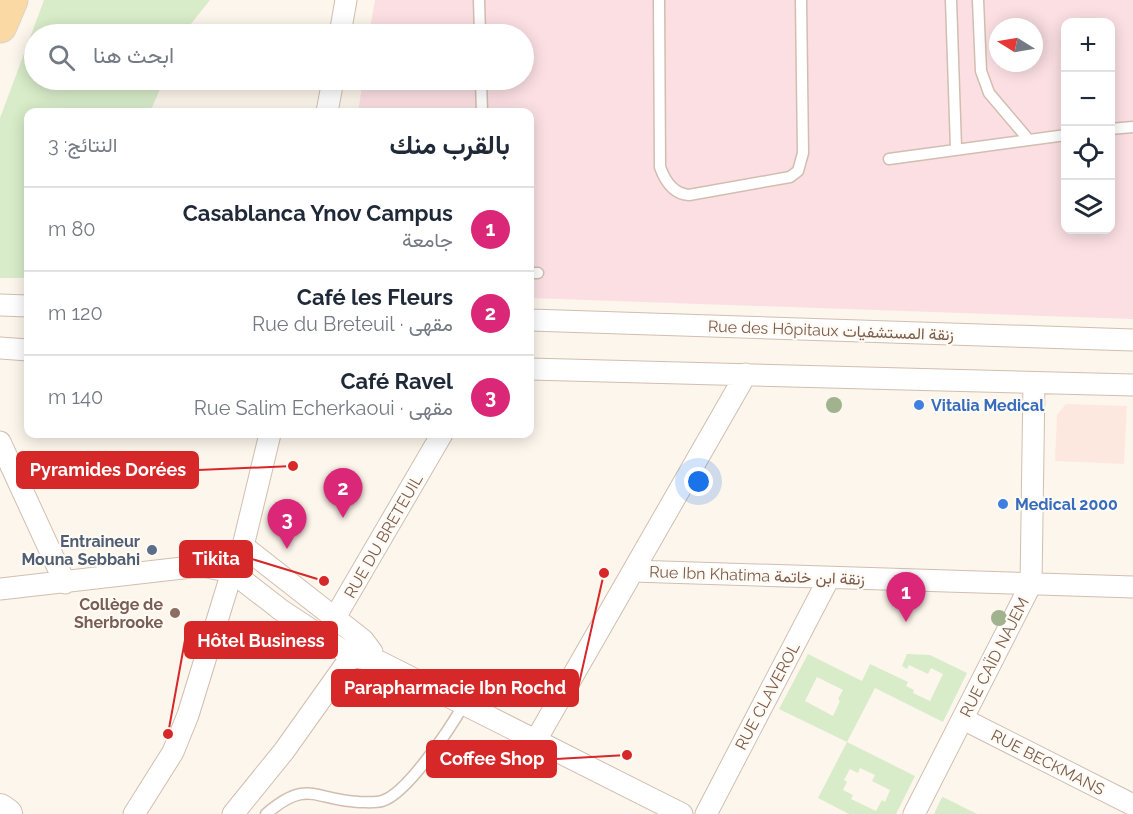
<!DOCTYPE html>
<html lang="ar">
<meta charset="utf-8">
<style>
:root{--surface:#fff;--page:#f6f6f7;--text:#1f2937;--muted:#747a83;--line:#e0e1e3;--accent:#db2777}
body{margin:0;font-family:Raleway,Vazirmatn,sans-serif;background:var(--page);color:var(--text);direction:rtl}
.controls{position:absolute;right:18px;top:18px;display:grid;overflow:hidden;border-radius:12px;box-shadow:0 3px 15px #0003}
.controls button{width:54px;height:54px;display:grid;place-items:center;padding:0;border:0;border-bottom:2px solid var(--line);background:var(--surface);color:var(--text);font:30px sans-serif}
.compass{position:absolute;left:989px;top:18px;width:54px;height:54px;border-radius:50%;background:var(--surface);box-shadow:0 3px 15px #0003;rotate:281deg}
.you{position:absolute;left:699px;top:482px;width:21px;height:21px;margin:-15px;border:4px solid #fff;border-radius:50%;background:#1a73e8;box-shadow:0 0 0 9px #1a73e833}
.badge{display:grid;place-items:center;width:39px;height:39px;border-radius:50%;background:var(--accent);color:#fff;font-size:20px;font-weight:700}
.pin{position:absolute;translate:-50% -50px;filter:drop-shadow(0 2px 3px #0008)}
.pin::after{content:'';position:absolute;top:32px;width:21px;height:18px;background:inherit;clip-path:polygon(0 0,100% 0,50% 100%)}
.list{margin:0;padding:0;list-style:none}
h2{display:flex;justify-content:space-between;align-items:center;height:78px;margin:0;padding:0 24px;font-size:26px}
h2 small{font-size:20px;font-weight:400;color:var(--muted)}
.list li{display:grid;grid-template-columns:39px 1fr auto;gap:18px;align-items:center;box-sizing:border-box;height:84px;padding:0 24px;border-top:2px solid var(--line)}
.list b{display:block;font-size:22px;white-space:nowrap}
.list p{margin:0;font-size:20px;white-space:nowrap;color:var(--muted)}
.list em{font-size:20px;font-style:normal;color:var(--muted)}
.icon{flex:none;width:33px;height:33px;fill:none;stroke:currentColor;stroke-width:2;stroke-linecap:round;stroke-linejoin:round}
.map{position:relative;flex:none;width:1133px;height:814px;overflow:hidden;direction:ltr}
.search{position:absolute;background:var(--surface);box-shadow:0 3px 15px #0003;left:24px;top:24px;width:510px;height:66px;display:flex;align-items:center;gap:15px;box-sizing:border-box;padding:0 21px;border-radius:33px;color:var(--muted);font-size:22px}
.panel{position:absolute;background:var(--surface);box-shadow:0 3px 15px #0003;left:24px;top:108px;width:510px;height:330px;border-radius:12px;direction:rtl}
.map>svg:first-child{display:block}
.commercial{fill:#fde8e0}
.medical{fill:#fbdfe3;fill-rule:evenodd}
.green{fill:#d8ecc9;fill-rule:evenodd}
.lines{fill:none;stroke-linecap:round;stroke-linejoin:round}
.lane-casing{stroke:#d1beb0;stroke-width:13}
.street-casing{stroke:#d1beb0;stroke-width:23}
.secondary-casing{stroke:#d6c0b0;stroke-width:32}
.primary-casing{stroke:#dad1cd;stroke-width:35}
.lane{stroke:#fff;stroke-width:10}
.street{stroke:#fff;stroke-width:21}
.secondary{stroke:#fff;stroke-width:30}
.primary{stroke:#fbd9a5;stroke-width:33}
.tree{fill:#a0b28e}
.shop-dot{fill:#3f7fe0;stroke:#fffaf3;stroke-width:2}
.service-dot{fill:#5c6f8a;stroke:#fffaf3;stroke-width:2}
.education-dot{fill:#8d6e63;stroke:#fffaf3;stroke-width:2}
.labels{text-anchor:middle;stroke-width:4.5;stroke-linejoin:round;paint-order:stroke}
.street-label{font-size:16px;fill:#7a5c4d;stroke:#fffaf3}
.shop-label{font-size:16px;font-weight:bold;fill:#366cbe;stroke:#fffaf3;text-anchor:start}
.service-label{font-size:16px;font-weight:bold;fill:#4e5e75;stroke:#fffaf3;text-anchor:end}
.education-label{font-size:16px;font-weight:bold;fill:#785e54;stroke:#fffaf3;text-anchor:end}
.leader{fill:none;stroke:#d62828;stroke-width:2}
.callout-dot{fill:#d62828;stroke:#fffaf3;stroke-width:2}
.callout{fill:#d62828;stroke:#d62828;stroke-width:2}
.callout-label{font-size:18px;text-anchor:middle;font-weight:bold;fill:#fff}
</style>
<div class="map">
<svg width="1133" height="814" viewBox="0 0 1133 814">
<rect width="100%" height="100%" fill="#fdf6ec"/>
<path class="commercial" d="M1066 404 1127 406 1124 464 1055 461 1057 415Z"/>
<path class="medical" d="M375 0H1133V319L530 298V112H358L363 80H524V34H369ZM1066 22H1110V230H1066ZM998 27H1034V63H998Z"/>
<path class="green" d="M44 0H210L183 34H34V80H164L150 112H28V278H0V118Z
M808 654 862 681 870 664 908 682 906 686 914 690 913 693 930 701 943 674 931 668 928 674 909 665 907 669 902 666 907 654 930 655 967 673 943 722 875 688 847 742 915 776 896 814H849L818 798 847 742 779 709ZM817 677 843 690 838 699 840 701 833 716 805 701ZM860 768 875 775 872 781 890 790 885 802 882 800 876 811 851 799 853 795 843 790 847 782 844 780 850 769 858 773Z
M942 797 945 798 977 814H934Z"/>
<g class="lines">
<defs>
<path id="lane" d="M479 0 480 34
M659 0 660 167C665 181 673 194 689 195L790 177 798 171 803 153 801 0
M951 0 956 148
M978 0 981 71 989 93 1028 139
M481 80 482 112
M1110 129 1133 127
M889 159 1066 135
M530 273H538
M266 814C308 778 314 800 359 802 367 802 375 803 382 801 407 794 451 727 464 704"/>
<path id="street" d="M340 34 346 0
M327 112 333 80
M0 305 28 306
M530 320 1133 340
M0 348 28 350
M530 369 1133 385
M0 442 65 583
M243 546 363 640 372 652
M633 571 1133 587
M0 589 191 567H207L232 572 281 610 351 656 380 662 682 814
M323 638 442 434
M963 719 1133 805
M536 740 746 374
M134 814 173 752 188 715 232 572 243 546 270 434
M233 814 284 751 363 640
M706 814 829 578
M914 814 1031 584 1034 383"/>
<path id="secondary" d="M0 809 7 814"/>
<path id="primary" d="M0 26 11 0"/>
</defs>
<use href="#lane" class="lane-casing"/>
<use href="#street" class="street-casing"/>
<use href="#secondary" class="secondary-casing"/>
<use href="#primary" class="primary-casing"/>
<use href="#lane" class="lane"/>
<use href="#street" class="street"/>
<use href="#secondary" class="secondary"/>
<use href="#primary" class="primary"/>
</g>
<g class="tree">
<circle cx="834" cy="405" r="8"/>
<circle cx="999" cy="618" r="8"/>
</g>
<g class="shop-dot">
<circle cx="919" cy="405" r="6"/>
<circle cx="1003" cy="504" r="6"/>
</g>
<circle class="service-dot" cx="152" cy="550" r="6"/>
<circle class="education-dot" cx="175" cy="613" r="6"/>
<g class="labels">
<g class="street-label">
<text transform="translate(831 330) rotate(2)" y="6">Rue des Hôpitaux زنقة المستشفيات</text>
<text transform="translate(383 536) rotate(-60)" y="6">RUE DU BRETEUIL</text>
<text transform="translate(757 575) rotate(2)" y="6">Rue Ibn Khatima زنقة ابن خاتمة</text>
<text transform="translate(994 657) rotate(-63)" y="6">RUE CAÏD NAJEM</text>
<text transform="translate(767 696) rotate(-62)" y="6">RUE CLAVEROL</text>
<text transform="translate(1048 762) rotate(27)" y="6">RUE BECKMANS</text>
</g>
<g class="shop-label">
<text x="931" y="411">Vitalia Medical</text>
<text x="1015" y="510">Medical 2000</text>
</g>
<g class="service-label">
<text x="140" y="547">Entraineur<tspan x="140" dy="18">Mouna Sebbahi</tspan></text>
</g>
<g class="education-label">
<text x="163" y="610">Collège de<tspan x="163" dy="18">Sherbrooke</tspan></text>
</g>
</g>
<path class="leader" d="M293 466L198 470M324 581L252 559M168 734L185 640M604 573L578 688M627 755L556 759"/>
<g class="callout-dot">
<circle cx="293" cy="466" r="6"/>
<circle cx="324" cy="581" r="6"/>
<circle cx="168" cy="734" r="6"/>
<circle cx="604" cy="573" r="6"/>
<circle cx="627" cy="755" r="6"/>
</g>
<g class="callout">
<rect x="17" y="452" width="181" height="36" rx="6"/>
<rect x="180" y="541" width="72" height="36" rx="6"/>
<rect x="185" y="622" width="152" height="36" rx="6"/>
<rect x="332" y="670" width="246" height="36" rx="6"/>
<rect x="427" y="741" width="129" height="36" rx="6"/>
</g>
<g class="callout-label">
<text x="108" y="476">Pyramides Dorées</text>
<text x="216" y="565">Tikita</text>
<text x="261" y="647">Hôtel Business</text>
<text x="455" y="694">Parapharmacie Ibn Rochd</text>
<text x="492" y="765">Coffee Shop</text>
</g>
</svg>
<div class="controls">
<button>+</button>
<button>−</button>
<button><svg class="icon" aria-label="locate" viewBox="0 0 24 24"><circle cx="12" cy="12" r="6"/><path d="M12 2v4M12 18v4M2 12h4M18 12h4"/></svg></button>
<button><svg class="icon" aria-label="layers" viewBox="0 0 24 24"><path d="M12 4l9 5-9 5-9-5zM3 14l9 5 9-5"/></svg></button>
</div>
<svg class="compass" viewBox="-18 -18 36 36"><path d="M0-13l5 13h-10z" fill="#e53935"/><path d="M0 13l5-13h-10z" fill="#747a83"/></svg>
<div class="you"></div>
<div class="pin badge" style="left:906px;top:622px">1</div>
<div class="pin badge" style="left:343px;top:518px">2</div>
<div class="pin badge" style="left:287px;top:549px">3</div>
<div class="search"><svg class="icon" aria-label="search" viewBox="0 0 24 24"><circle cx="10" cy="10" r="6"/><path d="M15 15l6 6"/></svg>ابحث هنا</div>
<section class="panel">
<h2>بالقرب منك<small>النتائج: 3</small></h2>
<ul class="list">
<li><span class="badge">1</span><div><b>Casablanca Ynov Campus</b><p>جامعة</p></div><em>80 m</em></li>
<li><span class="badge">2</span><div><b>Café les Fleurs</b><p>مقهى · Rue du Breteuil</p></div><em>120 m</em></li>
<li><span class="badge">3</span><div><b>Café Ravel</b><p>مقهى · Rue Salim Echerkaoui</p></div><em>140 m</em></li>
</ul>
</section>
</div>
